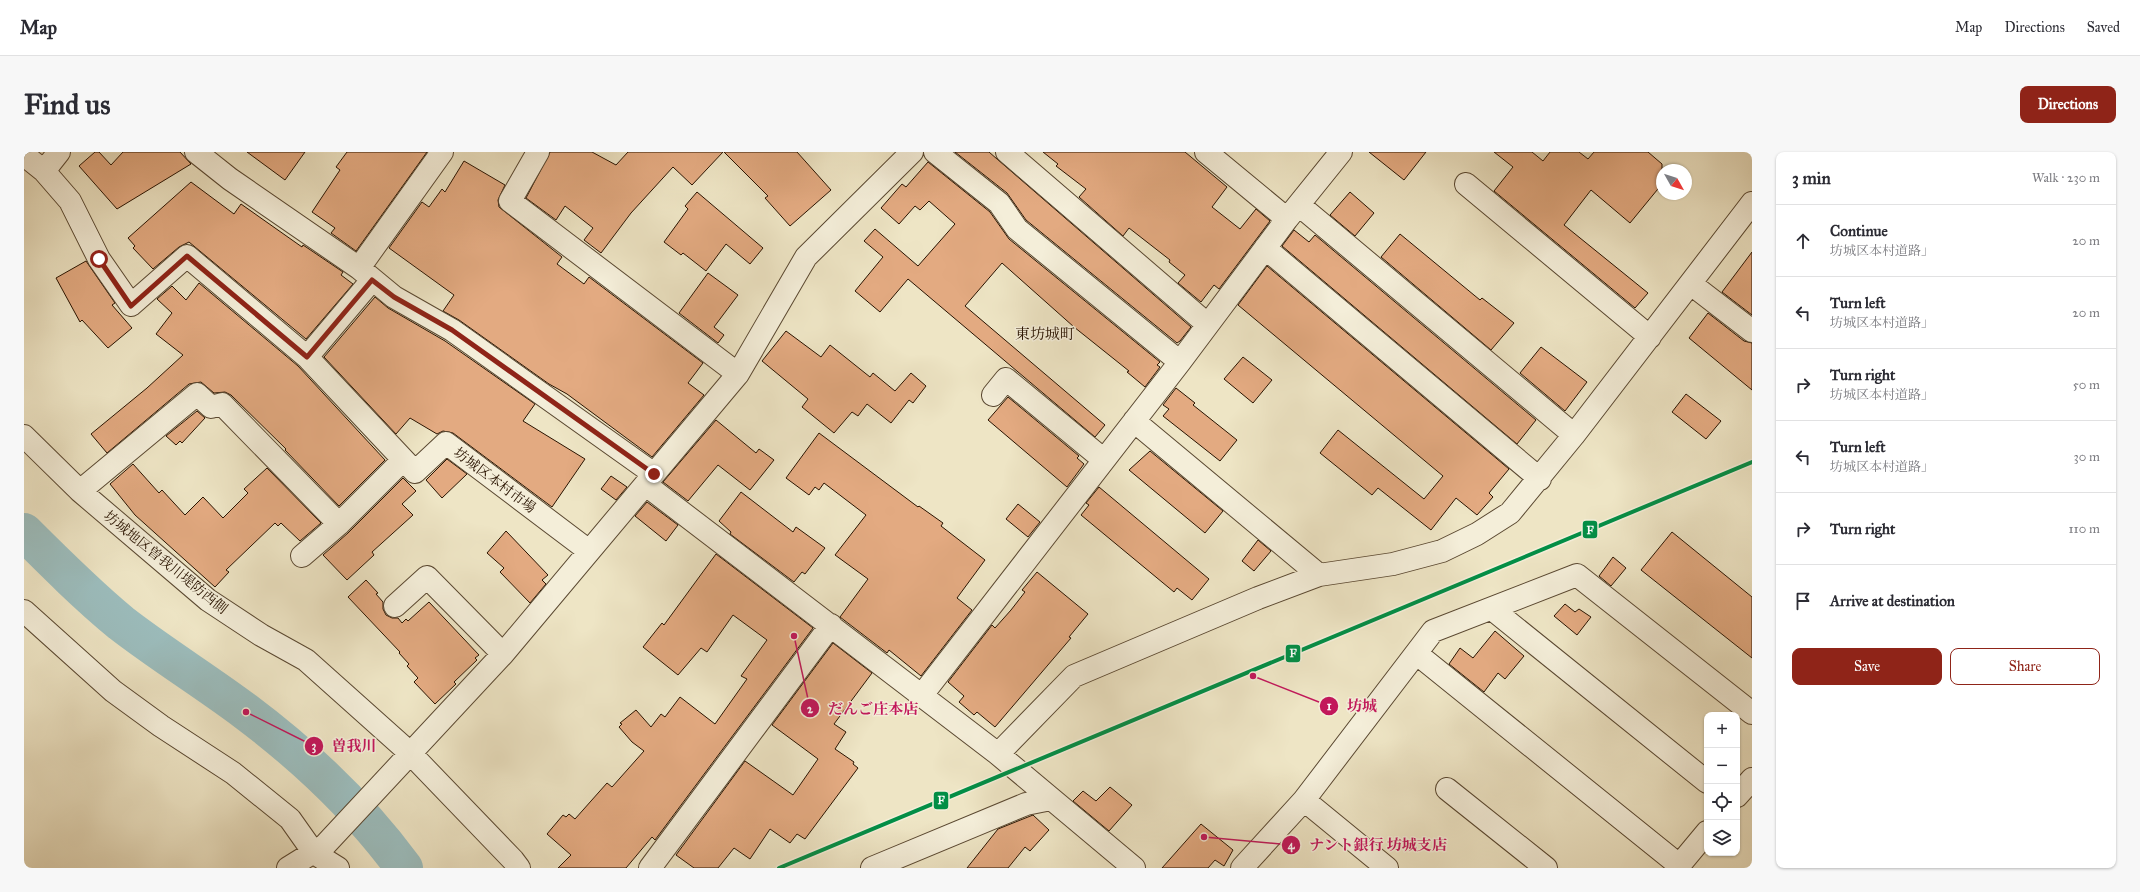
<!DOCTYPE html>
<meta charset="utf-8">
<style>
:root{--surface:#fff;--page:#f7f7f7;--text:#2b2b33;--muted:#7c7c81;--line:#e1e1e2;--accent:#8f2418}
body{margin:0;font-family:"IM FELL Great Primer","Noto Serif JP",serif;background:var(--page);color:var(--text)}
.controls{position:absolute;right:12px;bottom:12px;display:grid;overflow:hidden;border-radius:8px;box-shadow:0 1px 3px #0004}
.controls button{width:36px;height:36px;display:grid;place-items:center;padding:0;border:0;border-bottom:1px solid var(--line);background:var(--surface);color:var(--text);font:20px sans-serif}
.compass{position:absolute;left:1632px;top:12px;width:36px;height:36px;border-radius:50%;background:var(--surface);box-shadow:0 1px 3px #0004;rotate:129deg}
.stop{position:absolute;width:12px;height:12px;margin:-9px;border:3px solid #8f2418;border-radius:50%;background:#fff}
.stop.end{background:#8f2418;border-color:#fff;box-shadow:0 1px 4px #0008}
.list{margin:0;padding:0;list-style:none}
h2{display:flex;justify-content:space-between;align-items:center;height:52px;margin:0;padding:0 16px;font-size:17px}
h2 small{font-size:13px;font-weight:400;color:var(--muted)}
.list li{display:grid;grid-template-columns:26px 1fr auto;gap:12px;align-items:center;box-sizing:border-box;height:72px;padding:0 16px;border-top:1px solid var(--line)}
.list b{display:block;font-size:15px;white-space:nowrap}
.list p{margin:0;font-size:13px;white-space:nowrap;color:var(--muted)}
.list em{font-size:13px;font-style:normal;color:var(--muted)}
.actions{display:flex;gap:8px;padding:12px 16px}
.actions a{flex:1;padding:9px 0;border:1px solid var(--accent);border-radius:8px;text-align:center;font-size:14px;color:var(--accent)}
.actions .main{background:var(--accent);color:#fff}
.icon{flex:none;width:22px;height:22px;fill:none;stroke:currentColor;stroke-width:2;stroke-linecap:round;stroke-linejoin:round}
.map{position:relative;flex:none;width:1728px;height:716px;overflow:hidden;border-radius:8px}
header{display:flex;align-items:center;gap:24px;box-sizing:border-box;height:56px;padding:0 20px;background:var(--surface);border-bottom:1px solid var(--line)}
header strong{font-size:19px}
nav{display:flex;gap:22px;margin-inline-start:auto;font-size:14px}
.intro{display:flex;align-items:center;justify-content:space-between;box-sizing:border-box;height:96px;padding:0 24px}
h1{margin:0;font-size:28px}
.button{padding:10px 18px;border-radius:8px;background:var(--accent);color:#fff;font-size:14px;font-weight:700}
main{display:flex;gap:24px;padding:0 24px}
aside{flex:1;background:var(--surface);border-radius:8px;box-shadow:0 1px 3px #0004}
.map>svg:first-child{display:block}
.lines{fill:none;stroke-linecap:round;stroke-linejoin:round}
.river{stroke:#9cbdbd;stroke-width:38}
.building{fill:#e3aa81;stroke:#291300}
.minor-casing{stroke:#5a4831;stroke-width:24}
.minor{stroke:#f4eed9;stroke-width:22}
.rail-1-casing{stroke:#f4eed9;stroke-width:7}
.rail-1{stroke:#028e46;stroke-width:4}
.route{stroke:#8f2418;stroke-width:5}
.labels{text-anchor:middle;stroke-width:3;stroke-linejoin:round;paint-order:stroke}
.street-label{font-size:14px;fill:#291300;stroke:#f4eed9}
.neighbourhood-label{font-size:15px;fill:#291300;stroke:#f4eed9}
.leader{fill:none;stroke:#c2185b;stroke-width:1.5}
.callout-dot{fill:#c2185b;stroke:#f4eed9;stroke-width:1.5}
.mark-label{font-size:12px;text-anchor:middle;font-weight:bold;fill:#fff}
.callout-label{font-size:15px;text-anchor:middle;font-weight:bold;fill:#c2185b;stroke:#f4eed9;stroke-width:3;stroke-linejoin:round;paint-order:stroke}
.line-badge{stroke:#f4eed9;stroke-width:1.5}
.badge-label{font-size:11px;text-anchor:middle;font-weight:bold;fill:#fff}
</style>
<header>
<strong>Map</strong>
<nav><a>Map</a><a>Directions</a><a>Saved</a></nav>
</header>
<div class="intro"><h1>Find us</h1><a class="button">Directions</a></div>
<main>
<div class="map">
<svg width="1728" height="716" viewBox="0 0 1728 716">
<rect width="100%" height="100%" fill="#eee5c5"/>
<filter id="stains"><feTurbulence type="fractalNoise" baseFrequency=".005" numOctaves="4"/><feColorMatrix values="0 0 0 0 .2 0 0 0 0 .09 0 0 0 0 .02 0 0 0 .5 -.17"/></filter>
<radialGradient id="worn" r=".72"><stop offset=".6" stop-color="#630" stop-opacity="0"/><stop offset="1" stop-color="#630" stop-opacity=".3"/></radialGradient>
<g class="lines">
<path class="river" d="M0 380C31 411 63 443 97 471 137 502 181 529 221 559 281 604 336 656 380 716"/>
</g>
<path class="building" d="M71 0H75L87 13 99 0H156L167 12 93 57 55 14Z
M223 0H281L261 28Z
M323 0H403L332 99 307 81 311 76 288 60 316 18 312 15Z
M526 0H568L592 13 604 0H699L668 33 649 15 607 61 577 101 560 88 569 76 541 54 532 68 502 46Z
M700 0H773L807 38 766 74 741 46 744 44Z
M931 0H965L973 7 1167 175 1156 189 1153 191 1002 68 983 41Z
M1019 0H1161L1203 35 1188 55 1216 77 1232 57 1246 69 1195 137 1190 133 1177 150 1154 131 1161 123 1145 110 1146 108 1105 76 1099 84 1055 45 1062 37 1032 14 1034 12Z
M1345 0H1402L1380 28Z
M1470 0H1508L1519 9 1526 0H1555L1564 7 1570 0H1624L1638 12V32L1606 71 1567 38 1540 73 1624 141 1611 156 1470 39 1489 15Z
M440 9 481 33 474 48 475 55 538 105 533 112 560 132 565 125 679 211 664 231 680 243 628 305 543 242 525 232 435 168 419 159 430 143 365 96 398 50 405 55 418 37 421 40Z
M904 10 966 60 985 87 1136 210 1133 213 1136 215 1121 235 1103 220 1105 219 1050 175 978 111 941 154 1081 273 1071 285 884 127 856 160 831 139 859 105 840 89 851 77 894 114 931 72 905 49 896 58 891 54 875 72 857 56 878 32 882 35Z
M167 30 210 62 217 52 278 95 279 93 285 97 319 120 317 123 329 132 282 187 165 90 155 95 129 117 109 96 111 94 104 86Z
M673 40 739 96 726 112 702 92 682 119 659 101 657 103 640 90 664 57 661 54Z
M1326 40 1350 61 1331 84 1306 63Z
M1270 78 1285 90 1291 83 1512 268 1493 292 1258 94Z
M1376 82 1456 148 1458 146 1490 171 1467 198 1357 105Z
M1728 100V163L1698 140Z
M62 109 91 151 88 153 108 176 84 196 58 168 56 170 32 126Z
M1243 114 1485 317 1465 341 1469 345 1453 363 1432 346 1407 378 1354 336 1348 343 1296 301 1314 278 1400 347 1419 324 1214 153Z
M684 121 714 143 690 175 700 183 694 191 655 161Z
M175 131 274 214 361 308 315 354 261 298 262 297 207 243 201 240 190 241 177 230 165 232 83 301 67 282 123 236 159 203 132 182 148 161 133 147 148 134 162 148Z
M351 145 364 156 421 189 511 252 499 269 561 307 528 355 429 281 419 279 413 282 386 266 372 282 300 205Z
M1684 161 1720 189 1728 191V238L1665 186Z
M762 179 797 205 806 193 846 225 849 221 871 239 887 221 902 234 889 251 885 248 867 271 843 252 834 264 828 260 810 281 778 255 784 247 738 209Z
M1517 195 1563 230 1541 259 1496 221Z
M1219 205 1248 228 1229 251 1200 227Z
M1152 236 1171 251 1169 253 1213 288 1196 309 1139 264 1145 257 1139 253Z
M1662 242 1697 269 1682 287 1648 260Z
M984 245 1055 304 1053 306 1060 312 1043 335 964 268Z
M173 259 181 266 158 291 156 289 152 293 142 284Z
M692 268 732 301 735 297 750 308 726 338 694 313 664 349 639 330Z
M795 281 894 355 895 354 919 371 917 374 961 408 933 446 948 458 897 524 865 498 863 501 816 465 844 427 811 403 842 363 800 331 795 338 791 335 785 343 762 326Z
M1126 299 1199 359 1181 381 1105 318Z
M423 307 443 322 418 346 402 328Z
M109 312 135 341 138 338 161 363 179 345 199 366 224 341 220 337 243 316 297 371 276 389 257 371 254 374 251 371 202 418 205 420 191 435 111 363 86 332Z
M587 324 603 335 592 348 577 337Z
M379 326 392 339 378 352 389 363 348 400 350 403 323 428 299 403 324 381Z
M1075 335 1185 427 1168 448 1153 436 1150 440 1057 363 1065 353 1062 351Z
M717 340 769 380 772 375 801 396 781 422 778 420 770 430 706 382 707 380 695 369Z
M623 350 654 373 642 389 611 364Z
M994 352 1016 370 1004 385 982 367Z
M482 379 524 423 518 428 522 432 506 451 476 420 480 416 463 401Z
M1648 380 1728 445V506L1617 418Z
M1234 388 1247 399 1230 419 1218 409Z
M692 402 789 476 631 688 628 685 602 716H534L547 703 523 682 539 663 542 665 545 662 551 667 583 631 588 635 620 599 608 590 595 575 598 572 596 571 612 558 627 575 637 562 641 565 656 545 691 572 723 527 717 524 743 488 709 463 683 500 677 496 654 523 619 495 638 471 640 473Z
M1589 405 1602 416 1587 434 1575 424Z
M1013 420 1064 462 1045 485 1047 486 971 575 953 560 950 563 935 550 940 544 924 530 968 473 971 476 987 458 1001 440 998 438Z
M342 428 354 441 352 442 359 450V457L362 463 368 466H374L378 471 382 467 384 469 405 450 455 503 451 506 453 508 430 530 432 532 411 552 390 530 394 526 383 514 385 512 375 501 376 500 324 445Z
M1541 452 1551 460 1555 457 1567 465 1553 483 1530 464Z
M1471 479 1500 504 1481 527 1474 521 1460 540 1425 512 1436 496 1449 506Z
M809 491 848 521 810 572 822 580 811 597 830 610 829 612 834 616 781 687 773 682 766 691 746 677 726 707 710 696 694 716H670L652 703 721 609 769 643 794 607 748 573Z
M1086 635 1108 653 1085 679 1049 649 1059 639 1072 649Z
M1009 663 1025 678 1006 699 1001 695 984 716H943L974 677Z
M1177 672 1209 698 1200 714 1191 708 1184 716H1138Z"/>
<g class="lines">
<defs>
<path id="minor" d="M172 0 206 27 335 116 370 145 428 178 630 322
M514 0 486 49 714 222
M911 0 975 51 993 77 1156 210
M983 0 1183 172
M1182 0 1263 67
M0 3 20 19 35 0
M20 19 46 49 75 107 107 153 163 104 283 205 348 128
M1442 32 1626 185
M1275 53 1550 283
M1241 96 1516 327
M335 116 418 0
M1667 132 1728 179
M283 205 391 320 422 291 565 399
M969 243 982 227 1080 308
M1110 269 1295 423
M0 284 56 339 184 448 237 483 282 508 386 601 489 708 495 716
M622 333 974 602 1110 716
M56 339 173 242 187 255 198 252 315 372
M278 404 315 372 379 308
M371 454 403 425 479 502
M1468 457 1683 630
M0 459 89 539 137 574 209 621 266 667 290 701 314 716
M1393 502 1655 713
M898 543 1156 210 1263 67 1317 0
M974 602 1050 524 1234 446 1295 423 1369 412 1418 399 1453 382 1486 361 1550 283 1728 51
M1423 637 1522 716
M1713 644 1728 627
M1280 648 1363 716
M264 716 301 693 479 502 714 222 782 105 888 0
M626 716 807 473
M848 716 1002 652 1027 647
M1218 716 1280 648 1409 479 1553 423 1728 561
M1653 716 1683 680"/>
</defs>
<use href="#minor" class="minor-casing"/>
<use href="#minor" class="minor"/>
<defs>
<path id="rail-1" d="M755 716 1728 310"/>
</defs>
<use href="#rail-1" class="rail-1-casing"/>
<use href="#rail-1" class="rail-1"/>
</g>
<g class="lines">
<path class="route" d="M75 107 107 154 163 104 283 205 348 128 370 145 428 178 630 322"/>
</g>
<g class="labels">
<g class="street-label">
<text transform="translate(471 328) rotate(37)" y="5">坊城区本村市場</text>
<text transform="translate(142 410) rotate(39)" y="5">坊城地区曽我川堤防西側</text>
</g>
<g class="neighbourhood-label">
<text x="1021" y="187">東坊城町</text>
</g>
</g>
<path class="leader" d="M1229 524L1305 554M770 484L786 556M222 560L290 594M1180 685L1267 693"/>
<g class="callout-dot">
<circle cx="1229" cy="524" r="4"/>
<circle cx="770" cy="484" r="4"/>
<circle cx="222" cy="560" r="4"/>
<circle cx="1180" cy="685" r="4"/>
<circle cx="1305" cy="554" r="10"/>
<circle cx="786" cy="556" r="10"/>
<circle cx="290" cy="594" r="10"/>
<circle cx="1267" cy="693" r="10"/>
</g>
<g class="mark-label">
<text x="1305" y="558">1</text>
<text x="786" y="561">2</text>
<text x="290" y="598">3</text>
<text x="1267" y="697">4</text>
</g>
<g class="callout-label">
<text x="1338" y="559">坊城</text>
<text x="849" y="562">だんご庄本店</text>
<text x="330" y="599">曽我川</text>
<text x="1354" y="698">ナント銀行 坊城支店</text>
</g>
<g class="line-badge">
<rect x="1558" y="368" width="16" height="19" rx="4" fill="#028e46"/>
<rect x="1261" y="492" width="16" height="19" rx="4" fill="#028e46"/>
<rect x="909" y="639" width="16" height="19" rx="4" fill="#028e46"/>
</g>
<g class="badge-label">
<text x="1566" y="382">F</text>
<text x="1269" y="505">F</text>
<text x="917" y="652">F</text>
</g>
<rect width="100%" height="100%" filter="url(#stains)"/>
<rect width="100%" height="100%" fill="url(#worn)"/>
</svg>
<div class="controls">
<button>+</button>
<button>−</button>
<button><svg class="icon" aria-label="locate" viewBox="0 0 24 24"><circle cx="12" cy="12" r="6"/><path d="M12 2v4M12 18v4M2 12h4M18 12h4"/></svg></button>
<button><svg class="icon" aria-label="layers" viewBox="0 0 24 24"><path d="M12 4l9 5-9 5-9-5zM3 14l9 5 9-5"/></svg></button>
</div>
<svg class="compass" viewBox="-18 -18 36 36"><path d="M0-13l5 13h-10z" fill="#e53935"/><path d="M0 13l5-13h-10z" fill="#7c7c81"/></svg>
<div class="stop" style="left:75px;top:107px"></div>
<div class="stop end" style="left:630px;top:322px"></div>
</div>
<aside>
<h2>3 min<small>Walk · 230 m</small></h2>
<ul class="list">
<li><svg class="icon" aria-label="ahead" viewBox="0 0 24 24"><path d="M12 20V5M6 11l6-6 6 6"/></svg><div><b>Continue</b><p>坊城区本村道路」</p></div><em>20 m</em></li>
<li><svg class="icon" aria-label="left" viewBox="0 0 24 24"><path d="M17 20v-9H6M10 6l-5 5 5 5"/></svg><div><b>Turn left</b><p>坊城区本村道路」</p></div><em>20 m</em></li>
<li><svg class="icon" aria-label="right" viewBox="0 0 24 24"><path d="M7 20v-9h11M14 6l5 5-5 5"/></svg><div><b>Turn right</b><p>坊城区本村道路」</p></div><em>50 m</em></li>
<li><svg class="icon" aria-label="left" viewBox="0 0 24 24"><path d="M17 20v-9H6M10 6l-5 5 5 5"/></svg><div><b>Turn left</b><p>坊城区本村道路」</p></div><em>30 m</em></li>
<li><svg class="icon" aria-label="right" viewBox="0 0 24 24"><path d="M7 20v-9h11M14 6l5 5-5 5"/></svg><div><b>Turn right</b></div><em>110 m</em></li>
<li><svg class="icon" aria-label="arrive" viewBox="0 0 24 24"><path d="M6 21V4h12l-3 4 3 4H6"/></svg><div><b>Arrive at destination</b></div></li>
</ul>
<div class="actions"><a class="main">Save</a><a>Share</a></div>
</aside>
</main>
